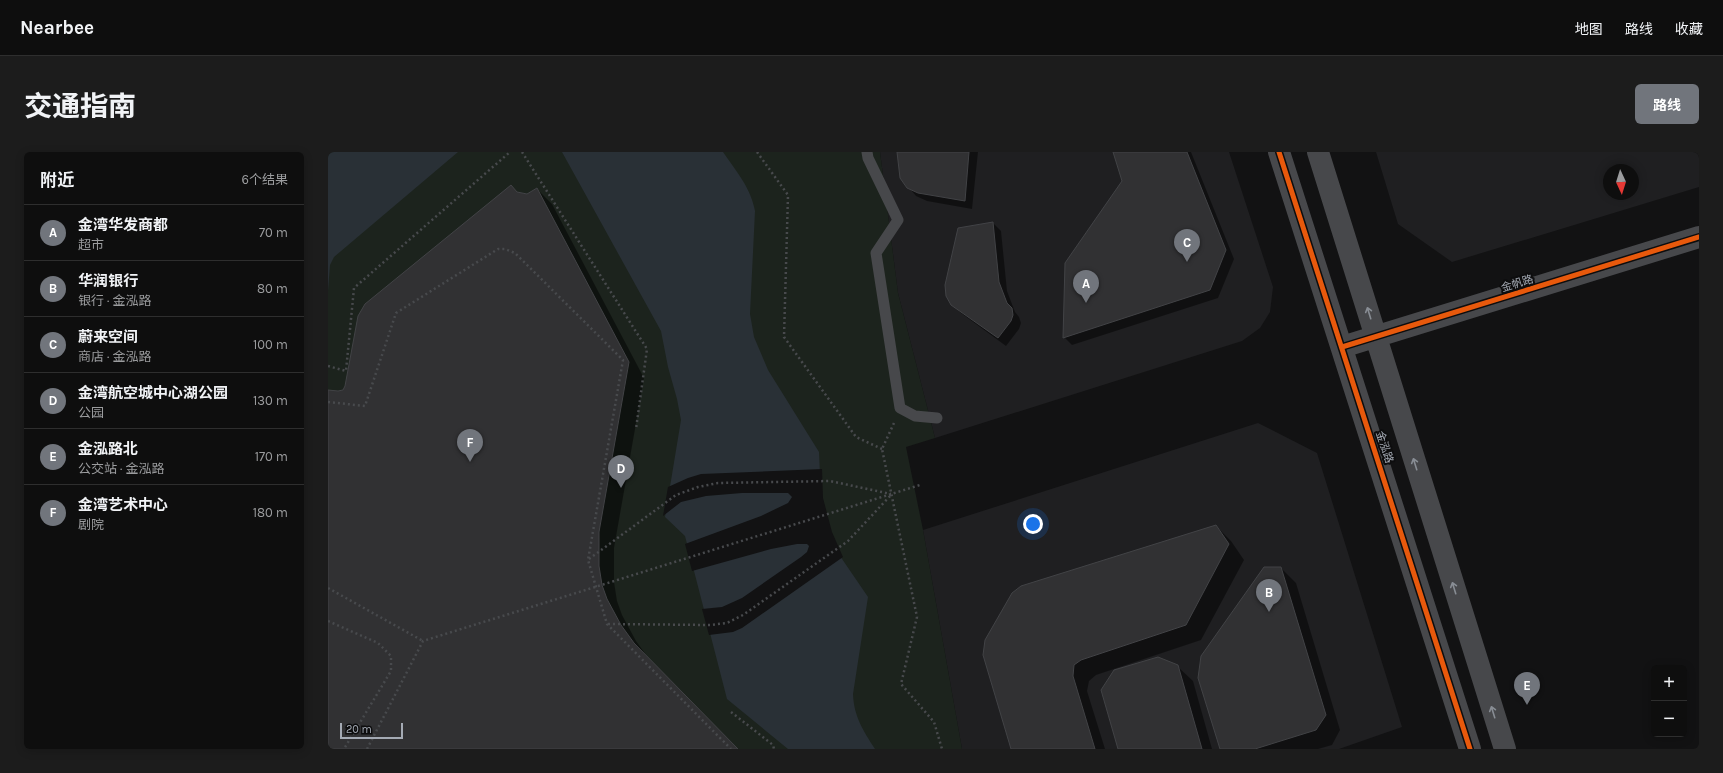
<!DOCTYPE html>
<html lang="zh">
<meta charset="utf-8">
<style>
:root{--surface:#0e0e0e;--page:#1c1c1c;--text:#f1f3f6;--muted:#9b9c9e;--line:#2e2e2e;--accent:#71757c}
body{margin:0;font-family:Karla,"Noto Sans SC",sans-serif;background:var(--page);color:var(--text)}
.controls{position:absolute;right:12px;bottom:12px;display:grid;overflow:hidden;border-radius:6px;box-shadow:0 2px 10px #0003}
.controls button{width:36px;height:36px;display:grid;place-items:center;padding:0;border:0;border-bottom:1px solid var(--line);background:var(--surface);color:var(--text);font:20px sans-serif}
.compass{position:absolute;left:1275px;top:12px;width:36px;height:36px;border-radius:50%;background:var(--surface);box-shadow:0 2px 10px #0003;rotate:176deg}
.scale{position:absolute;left:12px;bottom:10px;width:63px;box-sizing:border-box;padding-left:4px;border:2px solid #a4aab4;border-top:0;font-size:11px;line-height:14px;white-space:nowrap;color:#a4aab4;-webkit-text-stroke:3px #0d0d0e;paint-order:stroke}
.you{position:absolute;left:705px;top:372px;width:14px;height:14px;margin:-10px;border:3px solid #fff;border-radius:50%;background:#1a73e8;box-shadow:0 0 0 6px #1a73e833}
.badge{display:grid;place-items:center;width:26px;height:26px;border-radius:50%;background:var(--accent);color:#fff;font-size:13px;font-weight:700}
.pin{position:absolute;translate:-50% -33px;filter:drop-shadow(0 1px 2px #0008)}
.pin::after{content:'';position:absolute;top:21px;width:14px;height:12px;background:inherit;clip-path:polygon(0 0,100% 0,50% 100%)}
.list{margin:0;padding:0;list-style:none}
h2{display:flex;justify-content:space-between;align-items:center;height:52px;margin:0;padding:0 16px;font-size:17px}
h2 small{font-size:13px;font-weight:400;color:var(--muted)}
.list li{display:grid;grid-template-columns:26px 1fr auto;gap:12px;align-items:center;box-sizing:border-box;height:56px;padding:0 16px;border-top:1px solid var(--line)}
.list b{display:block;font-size:15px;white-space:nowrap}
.list p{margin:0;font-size:13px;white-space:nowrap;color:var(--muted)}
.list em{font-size:13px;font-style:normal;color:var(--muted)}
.map{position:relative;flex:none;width:1371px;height:597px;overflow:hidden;border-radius:6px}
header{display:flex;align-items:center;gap:24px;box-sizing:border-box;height:56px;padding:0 20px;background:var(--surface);border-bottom:1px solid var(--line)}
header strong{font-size:19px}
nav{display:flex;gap:22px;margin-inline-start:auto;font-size:14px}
.intro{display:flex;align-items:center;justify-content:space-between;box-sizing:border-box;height:96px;padding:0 24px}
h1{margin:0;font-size:28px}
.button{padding:10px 18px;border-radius:6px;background:var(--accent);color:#fff;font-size:14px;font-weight:700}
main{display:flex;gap:24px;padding:0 24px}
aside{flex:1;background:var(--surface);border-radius:6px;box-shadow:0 2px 10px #0003}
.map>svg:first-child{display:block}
.built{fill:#1f1f21;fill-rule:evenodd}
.green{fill:#1c231d}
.water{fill:#293036}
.pier{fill:#121213}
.shadow{fill:#0007}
.building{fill:#313133;stroke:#424346}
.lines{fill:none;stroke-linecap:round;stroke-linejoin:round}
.path{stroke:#484a4d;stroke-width:2.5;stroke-dasharray:2 3;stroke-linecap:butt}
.service{stroke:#47484b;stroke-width:11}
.tertiary{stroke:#47484b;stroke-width:22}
.cycleway-casing{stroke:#0d0d0e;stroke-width:8}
.cycleway{stroke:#e8590c;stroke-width:5}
.oneway{stroke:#888d94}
.labels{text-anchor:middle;stroke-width:4;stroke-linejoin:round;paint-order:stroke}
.street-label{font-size:11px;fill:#a4aab4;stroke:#0d0d0e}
</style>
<header>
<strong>Nearbee</strong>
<nav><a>地图</a><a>路线</a><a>收藏</a></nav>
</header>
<div class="intro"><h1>交通指南</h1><a class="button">路线</a></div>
<main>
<aside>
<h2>附近<small>6个结果</small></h2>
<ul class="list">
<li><span class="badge">A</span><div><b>金湾华发商都</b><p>超市</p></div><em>70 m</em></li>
<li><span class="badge">B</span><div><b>华润银行</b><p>银行 · 金泓路</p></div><em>80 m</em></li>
<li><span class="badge">C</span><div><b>蔚来空间</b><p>商店 · 金泓路</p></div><em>100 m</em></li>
<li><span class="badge">D</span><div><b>金湾航空城中心湖公园</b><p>公园</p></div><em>130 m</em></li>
<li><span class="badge">E</span><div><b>金泓路北</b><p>公交站 · 金泓路</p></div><em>170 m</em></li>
<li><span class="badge">F</span><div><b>金湾艺术中心</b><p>剧院</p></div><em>180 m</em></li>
</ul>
</aside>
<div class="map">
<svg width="1371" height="597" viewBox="0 0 1371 597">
<rect width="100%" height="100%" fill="#121213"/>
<path class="built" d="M552 0H901L945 135 942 160 932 176 914 189 607 286 570 141Z
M1048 0H1371V35L1124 110 1070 72ZM1281 18H1305V42H1281Z
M930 271 989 301 1074 575 1011 597H634L595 378Z"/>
<path class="green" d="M0 0H552L570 141 607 286 578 295 595 378 634 597H0Z"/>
<path class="water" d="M0 0H130L6 105 2 113 0 139Z
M234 0H395C408 19 423 36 427 59L422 162 426 185 440 218 491 300 493 346 502 380 512 404 540 445 525 542C526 565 535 578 547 597H460L399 547 357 384 337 365 353 268 349 247 340 215 333 179Z"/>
<path class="pier" d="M494 317 495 346 504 380 515 405 414 476 405 480 381 483 374 457 394 455 414 446 473 405 479 400 481 394 479 392H469L443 397 364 419 357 392 433 364 460 351 464 345 460 341H414L378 344 353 350 335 364 340 335 360 326 373 322Z"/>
<path class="shadow" d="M570 0H650L644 57 599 49 588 44 573 26Z
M786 0H863L906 107 890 146 744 193 736 185 795 29Z
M209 37 224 52 316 226 286 396V430L289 449 294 463 308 489 321 507 409 597H0V239L4 240 15 238 190 42 200 43Z
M665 71 673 79 679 139 687 160 691 165 693 171 691 177 678 194 633 161 624 153Z
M888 374 903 389 916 408 873 488 768 523 761 529 759 539 777 597H684L656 503Z
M953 416 968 431 1012 578 1004 593 990 597H893Z
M849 514 865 529 884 597H791Z"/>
<path class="building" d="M569 0H641L637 49 590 41 579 36 572 26Z
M785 0H859L898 98 882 138 735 186 737 111 794 29Z
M183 33 189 40 199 42 209 36 301 210 271 380V414L274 433 279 447 293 473 306 491 410 597H0V238L10 239 15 238 17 234 30 164 37 152Z
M665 70 671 130 679 151 684 156 685 163 683 169 670 186 623 153 618 144 617 133 630 76Z
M888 373 901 392 858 473 753 508 746 513 745 524 767 597H683L655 503 657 488 684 441 693 434Z
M936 415H953L998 563 988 578 927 597H892L870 526 873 504Z
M830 505 850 513 874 597H790L773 538 786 518Z"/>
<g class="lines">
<path class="path" d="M194 0 319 197 308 277
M429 0 460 43 456 185 528 285 554 297
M0 214 18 219 26 136 182 0
M0 250 37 254 68 161 170 97H177L187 101 295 208 260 408 279 472 403 597
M566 271 554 297 589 465 573 532 606 570 614 597
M261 407 348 343 370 335 390 331 502 329 563 342
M0 436 95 489
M0 469 50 491 63 504V519L16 597
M280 472 382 473 399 471 415 463 520 389 563 343
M403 560 445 593 446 597
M39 597 95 489 592 333"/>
<path class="service" d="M539 0 540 6 570 68 548 101 572 256 587 264 609 266"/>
<path class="tertiary" d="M951 0 1142 597
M990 0 1177 597
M1014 195 1371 85"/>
<defs>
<path id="cycleway" d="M951 0 1142 597
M1014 195 1371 85"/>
</defs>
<use href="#cycleway" class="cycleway-casing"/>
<use href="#cycleway" class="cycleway"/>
</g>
<defs><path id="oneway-shaft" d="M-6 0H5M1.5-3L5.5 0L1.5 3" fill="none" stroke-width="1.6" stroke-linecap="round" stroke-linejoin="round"/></defs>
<g class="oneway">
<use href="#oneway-shaft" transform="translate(1041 161) rotate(-107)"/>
<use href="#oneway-shaft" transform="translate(1087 312) rotate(-107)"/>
<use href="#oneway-shaft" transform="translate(1126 436) rotate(-107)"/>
<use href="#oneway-shaft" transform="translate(1165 560) rotate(-107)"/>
</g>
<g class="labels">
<g class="street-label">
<text transform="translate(1189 131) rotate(-17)" y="4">金帆路</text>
<text transform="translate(1057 295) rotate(72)" y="4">金泓路</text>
</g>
</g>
</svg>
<div class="controls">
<button>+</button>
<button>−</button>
</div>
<svg class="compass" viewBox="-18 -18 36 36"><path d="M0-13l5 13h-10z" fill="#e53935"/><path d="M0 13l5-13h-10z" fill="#9b9c9e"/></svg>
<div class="scale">20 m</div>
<div class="you"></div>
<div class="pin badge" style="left:758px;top:151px">A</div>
<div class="pin badge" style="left:941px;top:460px">B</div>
<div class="pin badge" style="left:859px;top:110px">C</div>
<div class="pin badge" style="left:293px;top:336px">D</div>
<div class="pin badge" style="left:1199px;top:553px">E</div>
<div class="pin badge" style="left:142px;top:310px">F</div>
</div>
</main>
